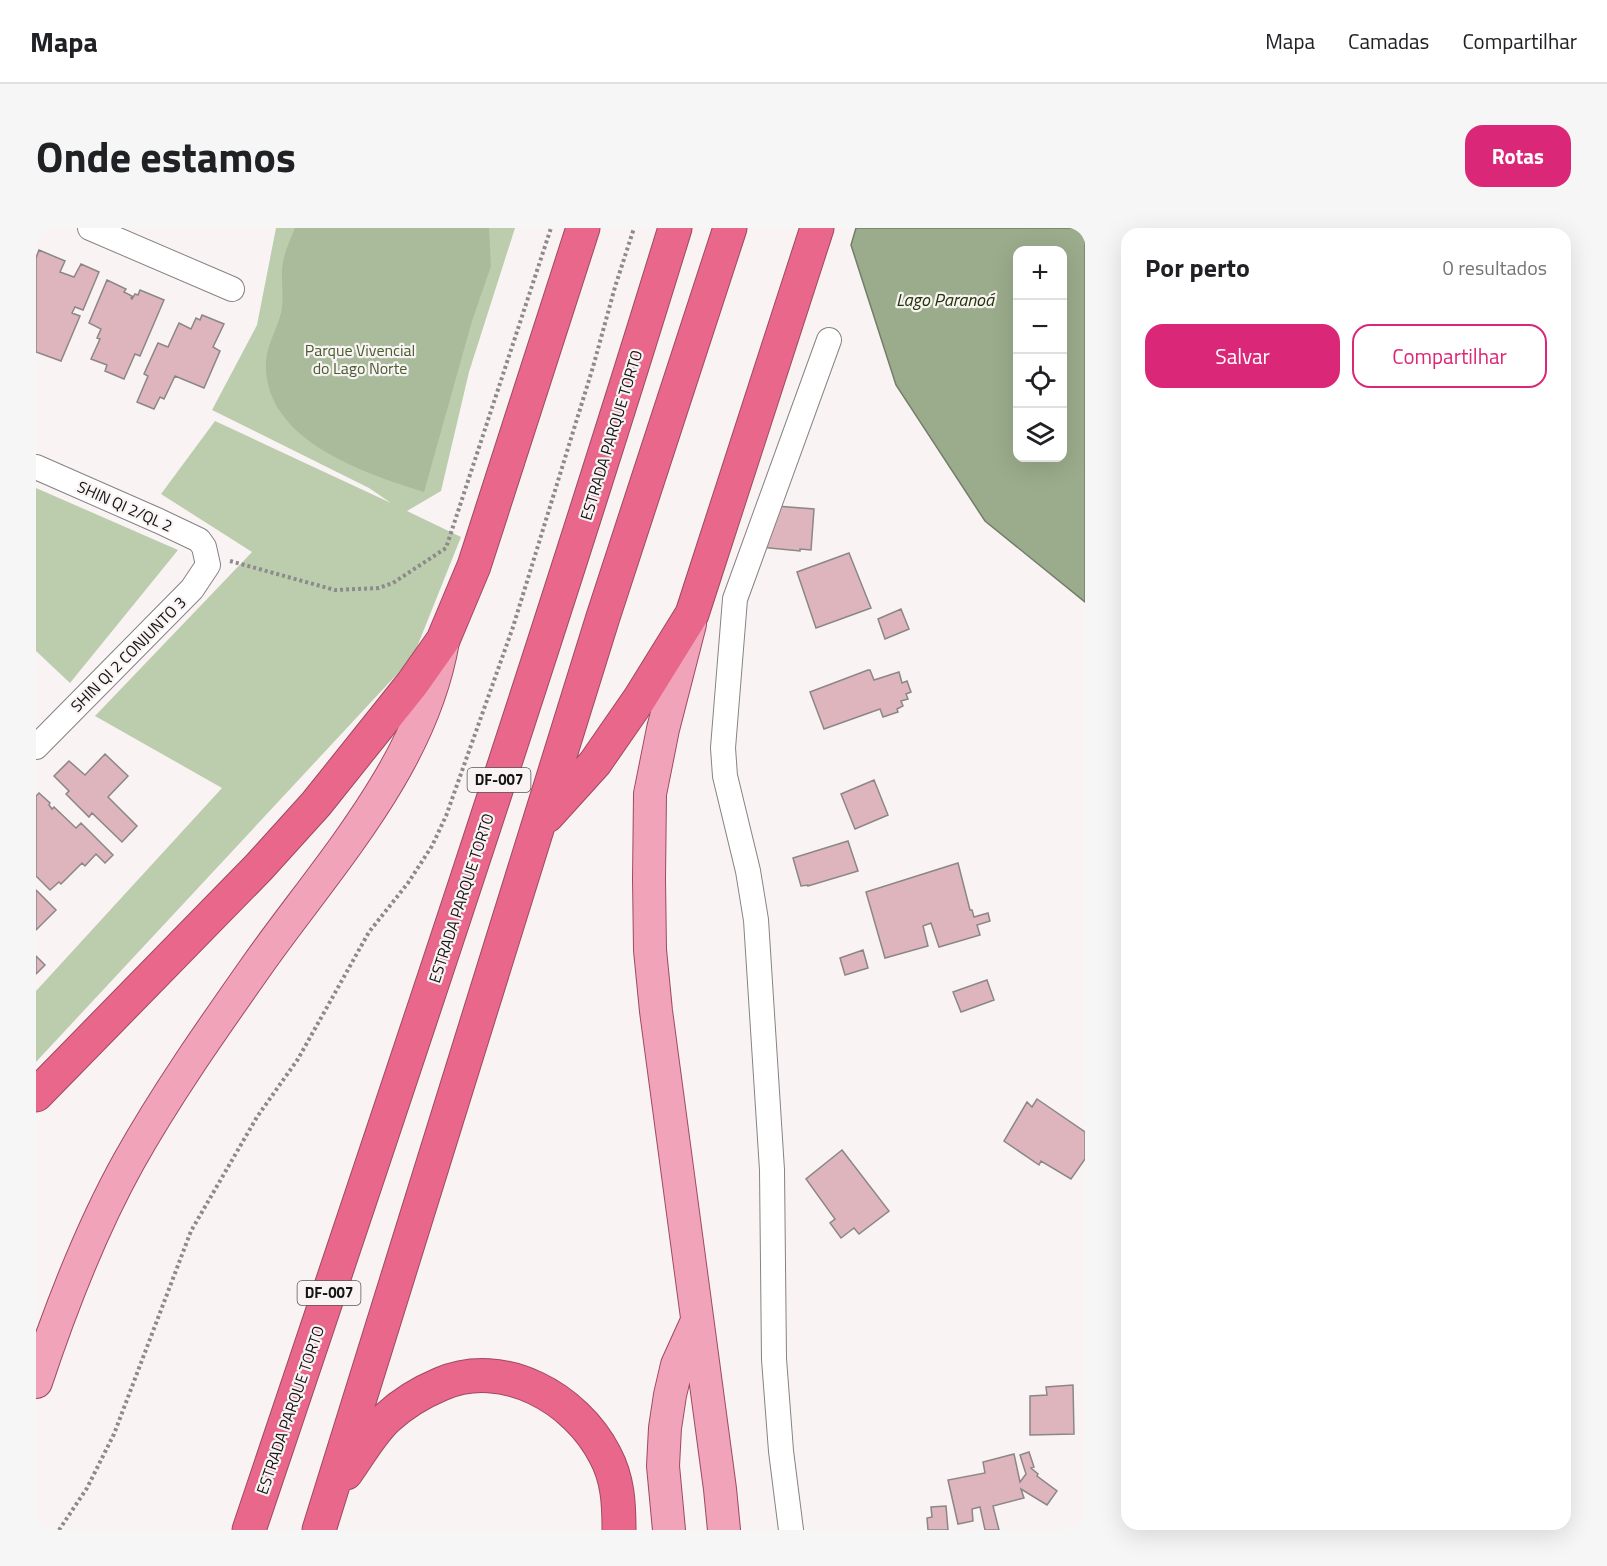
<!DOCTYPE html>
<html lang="pt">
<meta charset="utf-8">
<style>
:root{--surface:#fff;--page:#f6f6f6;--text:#202124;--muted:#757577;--line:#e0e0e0;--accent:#db2777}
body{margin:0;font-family:"Titillium Web",sans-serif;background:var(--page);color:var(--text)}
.controls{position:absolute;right:18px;top:18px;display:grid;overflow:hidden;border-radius:12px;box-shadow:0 6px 24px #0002}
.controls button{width:54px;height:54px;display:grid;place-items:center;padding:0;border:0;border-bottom:2px solid var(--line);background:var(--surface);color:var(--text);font:30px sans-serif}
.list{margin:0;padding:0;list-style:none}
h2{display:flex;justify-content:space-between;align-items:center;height:78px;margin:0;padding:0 24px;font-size:26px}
h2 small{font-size:20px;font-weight:400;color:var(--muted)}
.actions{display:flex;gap:12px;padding:18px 24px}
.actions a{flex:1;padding:14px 0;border:2px solid var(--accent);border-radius:18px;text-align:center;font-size:21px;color:var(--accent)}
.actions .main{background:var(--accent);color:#fff}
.icon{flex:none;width:33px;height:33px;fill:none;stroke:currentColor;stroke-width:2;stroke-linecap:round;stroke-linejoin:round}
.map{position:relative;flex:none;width:1049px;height:1302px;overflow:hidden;border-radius:18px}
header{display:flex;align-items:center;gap:36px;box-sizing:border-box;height:84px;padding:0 30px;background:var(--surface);border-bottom:2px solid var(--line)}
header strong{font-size:28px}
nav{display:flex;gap:33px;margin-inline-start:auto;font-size:21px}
.intro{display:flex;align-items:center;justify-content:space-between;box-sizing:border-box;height:144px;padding:0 36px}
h1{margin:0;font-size:42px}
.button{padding:15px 27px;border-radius:18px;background:var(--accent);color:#fff;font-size:21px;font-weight:700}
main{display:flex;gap:36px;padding:0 36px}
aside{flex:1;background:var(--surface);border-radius:18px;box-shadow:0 6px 24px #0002}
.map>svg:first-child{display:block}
.green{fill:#bccdad}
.forest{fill:#aabb9b}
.water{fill:#9bac8c;stroke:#737e68;stroke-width:1.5;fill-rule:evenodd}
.building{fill:#dfb5bd;stroke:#8b8687;stroke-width:1.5}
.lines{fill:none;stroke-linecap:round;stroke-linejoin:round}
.minor-casing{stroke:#878283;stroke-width:26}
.major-casing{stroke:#9e4a61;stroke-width:34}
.highway-casing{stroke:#9e4a61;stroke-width:35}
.path{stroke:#8e8a8b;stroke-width:4;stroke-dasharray:3 3;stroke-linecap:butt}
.minor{stroke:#fff;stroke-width:24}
.major{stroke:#f1a4b9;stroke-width:32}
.highway{stroke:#e8678b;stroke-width:33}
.labels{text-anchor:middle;stroke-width:4.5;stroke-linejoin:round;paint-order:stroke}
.shield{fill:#f9f3f4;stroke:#595757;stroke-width:1.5}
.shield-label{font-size:15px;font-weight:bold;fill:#151414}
.park-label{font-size:16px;fill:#475f2e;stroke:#f9f3f4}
.street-label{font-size:16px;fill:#151414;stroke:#f9f3f4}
.water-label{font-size:18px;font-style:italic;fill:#213703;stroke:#f9f3f4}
</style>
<header>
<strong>Mapa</strong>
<nav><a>Mapa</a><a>Camadas</a><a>Compartilhar</a></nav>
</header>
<div class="intro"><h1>Onde estamos</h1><a class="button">Rotas</a></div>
<main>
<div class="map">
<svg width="1049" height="1302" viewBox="0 0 1049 1302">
<rect width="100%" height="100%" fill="#f9f3f4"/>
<path class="green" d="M240 0H479L433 144 405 263 371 283 425 309 377 429 0 834V763L186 560 59 488 216 324 125 266 179 193 355 275 333 260 176 182 221 97Z
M0 260 142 322 34 455 0 423Z"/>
<path class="forest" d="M259 0H453L455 38 436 93 388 264C328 245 226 212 230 133 231 117 241 101 245 85 249 67 243 48 248 30 250 20 255 10 259 0Z"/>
<path class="water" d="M820 0H1049V374L949 293 860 157 815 17ZM981 22H1026V230H981Z"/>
<path class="building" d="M3 22 29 33 24 44 38 49 45 36 63 44 47 82 39 79 36 85 44 88 25 133 0 124V30Z
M71 52 90 61 88 64 96 68 95 70 96 71 99 66 102 67 104 62 128 72 104 128 99 126 88 151 69 143 71 137 55 131 64 111 61 110 65 101 53 95Z
M166 87 188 96 177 119 184 123 168 160 139 148 128 171 124 169 118 181 101 174 112 148 108 146 122 115 132 119 143 95 155 101 160 90 164 92Z
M727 277 778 281 775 322 764 321V323L723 319Z
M813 325 835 380 780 400 761 344Z
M865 381 873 401 849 411 842 391Z
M832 442H834L838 452 863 444 866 455 871 453 875 464 870 466 872 471 865 473 867 478 861 481 862 484 847 489 844 481 788 501 774 464Z
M69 526 92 548 72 569 101 598 86 614 56 585 53 589 30 566 33 563 18 548 33 533 49 547Z
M838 552 852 587 819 601 805 566Z
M3 565 14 575 13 577 16 581 18 579 40 600 45 595 77 627 69 635 60 626 49 638 46 635 25 656 23 654 14 662 0 648V568Z
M812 613 822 643 772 658V657L765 658 757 630Z
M922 635 934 682H936L938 689 952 685 954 693 941 697 944 707 903 719 895 695 887 698 892 718 849 730 830 664Z
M0 662 20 682 0 702Z
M827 722 832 740 809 747 804 730Z
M0 728 9 737 0 746Z
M951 752 958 772 925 784 917 764Z
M1001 871 1049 904V931L1035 951 1005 933 1003 937 968 913 991 874 996 879Z
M806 922 853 983 823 1006 818 1000 805 1010 794 995 799 991 770 951Z
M1037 1157 1038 1206 994 1207V1168L1011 1167 1010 1159Z
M993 1224 998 1239 995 1240 1002 1246 1001 1248 1021 1263 1011 1277 985 1261 988 1270 957 1278 963 1302H949L944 1279 936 1281 937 1293 922 1296 912 1252 949 1245 947 1234 978 1226 984 1254 990 1246 984 1227Z
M910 1278 912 1302H892L891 1290 896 1289 895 1279Z"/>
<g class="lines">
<defs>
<path id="minor" d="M54 0 196 61
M0 239 123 293 163 312 168 319 172 337 156 361 0 519
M755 1302 745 1223 738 1131 736 942 720 692 712 643 689 548 687 520 699 371 793 112"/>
<path id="major" d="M654 396 627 501 614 566 613 651 614 722 620 783 684 1261 688 1302
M0 1154C25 1079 54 1003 93 933 131 865 177 800 222 736 293 636 386 537 407 413
M633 1302 627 1238 629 1200 634 1167 641 1137 660 1095"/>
<path id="highway" d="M511 588 559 535 604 470 656 386 781 0
M0 867 223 639 280 576 376 456 407 412 438 338 547 0
M310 1245C323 1227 335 1205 351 1190 366 1176 386 1164 405 1156 467 1129 540 1170 569 1227 582 1251 583 1276 583 1302
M213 1302C359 869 505 436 639 0
M283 1302 567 389 694 0"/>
</defs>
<use href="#minor" class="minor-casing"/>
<use href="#major" class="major-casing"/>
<use href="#highway" class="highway-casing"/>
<path class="path" d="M194 333 299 362 343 360 357 355 410 320 515 0
M23 1302 51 1260 78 1206 155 1003 221 889 262 831 333 704 372 655 396 618 410 588 477 399 557 139 579 59 598 0"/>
<use href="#minor" class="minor"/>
<use href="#major" class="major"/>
<use href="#highway" class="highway"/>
</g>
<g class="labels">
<g class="shield">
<rect x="431.5" y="540" width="63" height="24" rx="4.5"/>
<rect x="261.5" y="1053" width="63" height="24" rx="4.5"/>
</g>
<g class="shield-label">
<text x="463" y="557">DF-007</text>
<text x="293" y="1070">DF-007</text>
</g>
<g class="park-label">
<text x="324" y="128">Parque Vivencial<tspan x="324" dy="18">do Lago Norte</tspan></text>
</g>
<g class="street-label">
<text transform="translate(575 207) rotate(-73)" y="6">ESTRADA PARQUE TORTO</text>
<text transform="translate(89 278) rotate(24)" y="6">SHIN QI 2/QL 2</text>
<text transform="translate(92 426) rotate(-45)" y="6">SHIN QI 2 CONJUNTO 3</text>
<text transform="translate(425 670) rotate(-72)" y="6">ESTRADA PARQUE TORTO</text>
<text transform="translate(254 1182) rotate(-71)" y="6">ESTRADA PARQUE TORTO</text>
</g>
<g class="water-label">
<text x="909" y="78">Lago Paranoá</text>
</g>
</g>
</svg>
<div class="controls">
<button>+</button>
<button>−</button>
<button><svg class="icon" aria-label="locate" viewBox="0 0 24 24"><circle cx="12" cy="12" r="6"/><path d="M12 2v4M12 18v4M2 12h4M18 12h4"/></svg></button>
<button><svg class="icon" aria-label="layers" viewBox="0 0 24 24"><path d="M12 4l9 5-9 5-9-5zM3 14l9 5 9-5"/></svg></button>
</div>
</div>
<aside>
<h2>Por perto<small>0 resultados</small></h2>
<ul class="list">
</ul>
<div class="actions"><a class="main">Salvar</a><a>Compartilhar</a></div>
</aside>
</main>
